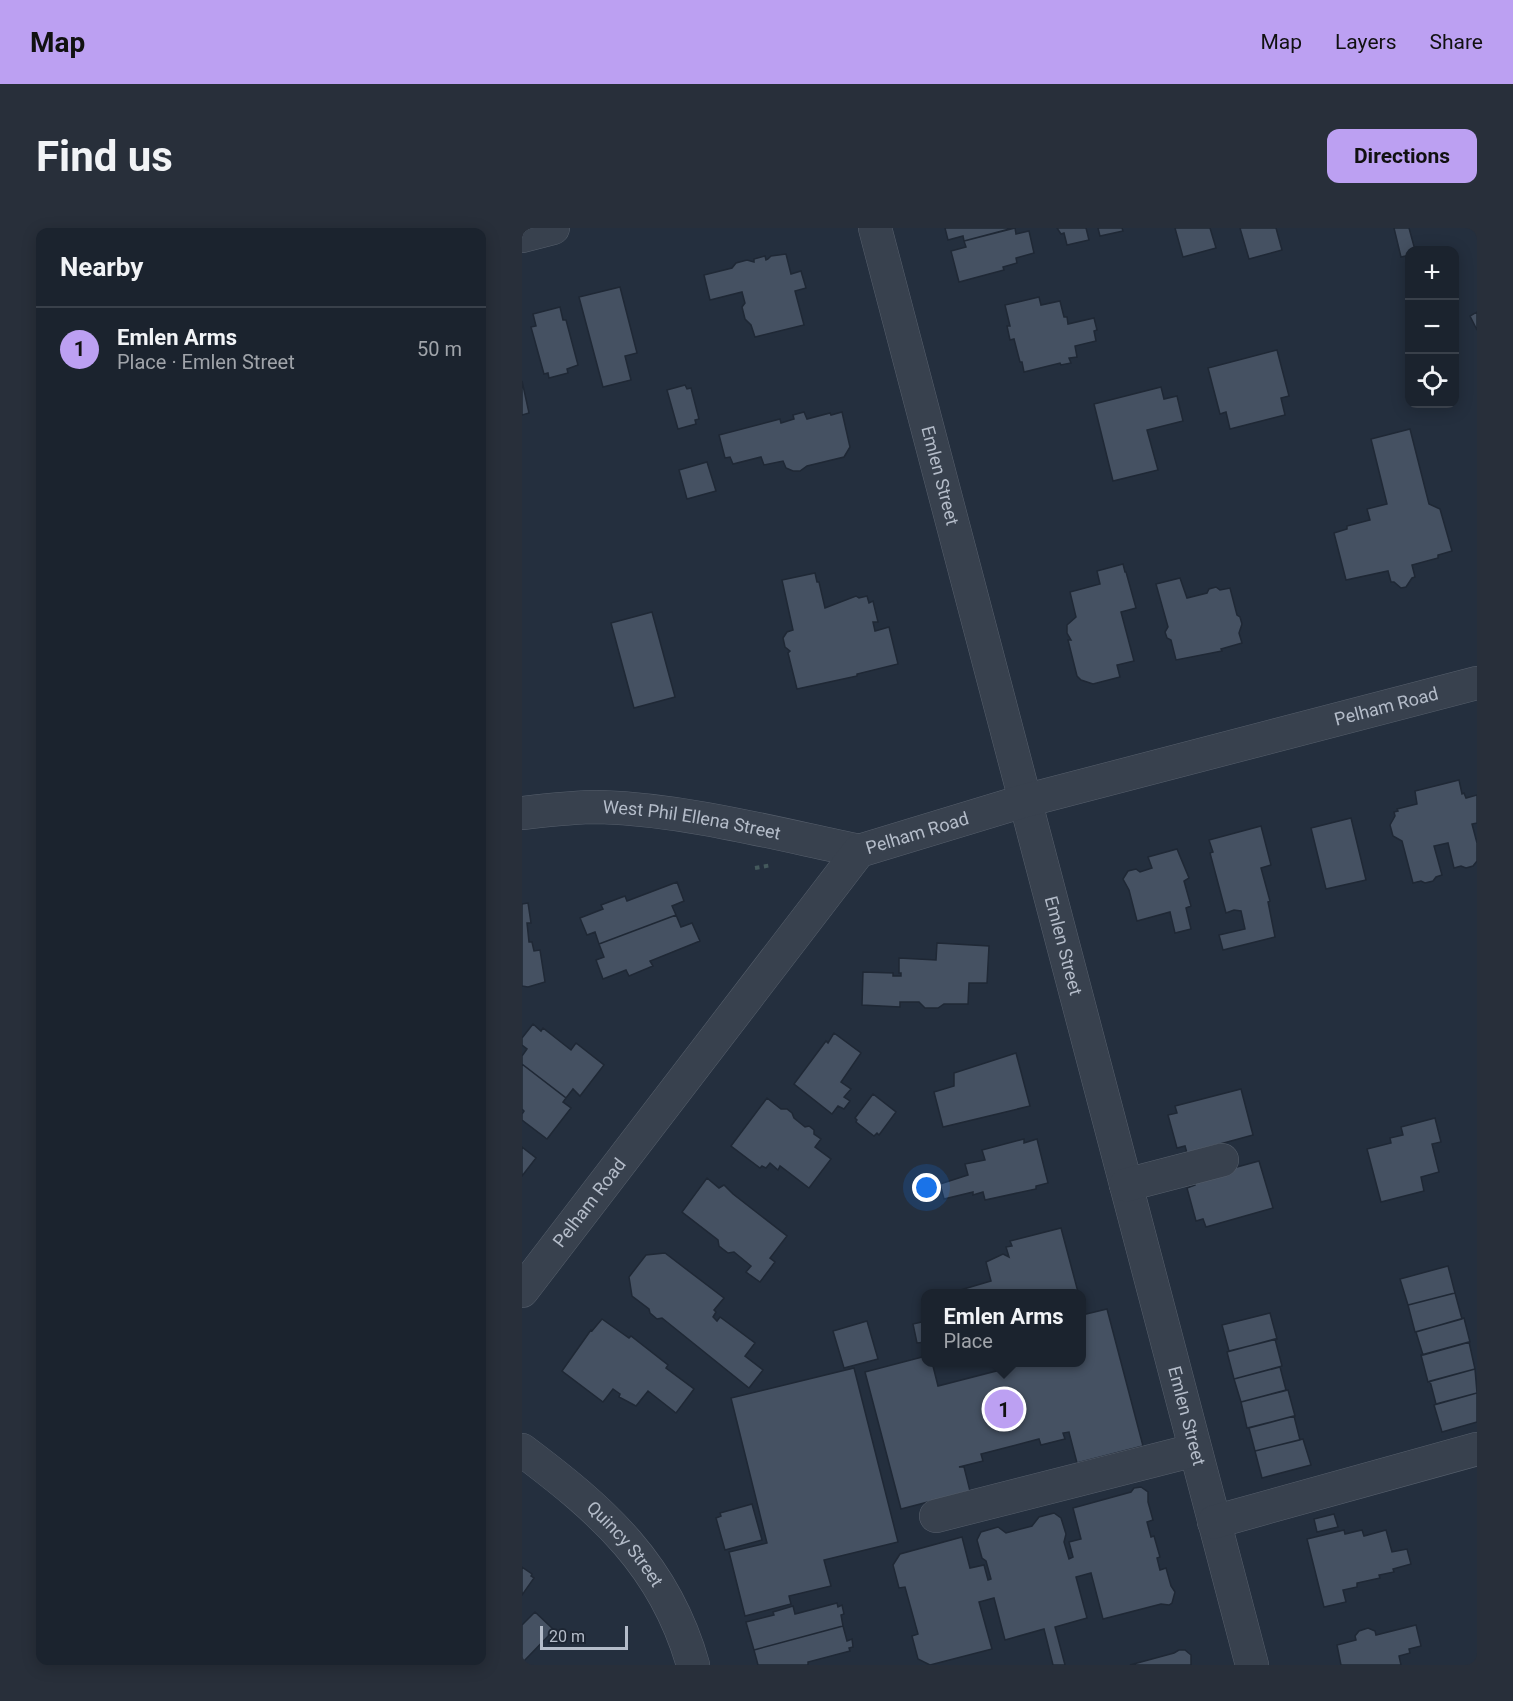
<!DOCTYPE html>
<meta charset="utf-8">
<style>
:root{--surface:#1b232e;--page:#282f3a;--text:#f1f3f6;--muted:#a0a4aa;--line:#39404a;--accent:#bca0f2}
body{margin:0;font-family:Roboto,sans-serif;background:var(--page);color:var(--text)}
.controls{position:absolute;right:18px;top:18px;display:grid;overflow:hidden;border-radius:12px;box-shadow:0 3px 15px #0003}
.controls button{width:54px;height:54px;display:grid;place-items:center;padding:0;border:0;border-bottom:2px solid var(--line);background:var(--surface);color:var(--text);font:30px sans-serif}
.scale{position:absolute;left:18px;bottom:15px;width:88px;box-sizing:border-box;padding-left:6px;border:3px solid #b4bcc9;border-top:0;font-size:16px;line-height:21px;white-space:nowrap;color:#b4bcc9;-webkit-text-stroke:4px #1d2633;paint-order:stroke}
.you{position:absolute;left:405px;top:960px;width:21px;height:21px;margin:-15px;border:4px solid #fff;border-radius:50%;background:#1a73e8;box-shadow:0 0 0 9px #1a73e833}
.badge{display:grid;place-items:center;width:39px;height:39px;border-radius:50%;background:var(--accent);color:#111;font-size:20px;font-weight:700}
.pin{position:absolute;translate:-50% -50%;border:3px solid #fff;box-shadow:0 2px 6px #0006}
.popup{position:absolute;left:399px;top:1061px;width:165px;height:78px;box-sizing:border-box;display:grid;place-content:center;border-radius:12px;background:var(--surface);filter:drop-shadow(0 2px 4px #0005);font-size:20px;white-space:nowrap;color:var(--muted)}
.popup b{font-size:22px;color:var(--text)}
.popup::after{content:'';position:absolute;left:50%;top:100%;margin-left:-12px;border:12px solid transparent;border-top-color:var(--surface)}
.list{margin:0;padding:0;list-style:none}
h2{display:flex;justify-content:space-between;align-items:center;height:78px;margin:0;padding:0 24px;font-size:26px}
h2 small{font-size:20px;font-weight:400;color:var(--muted)}
.list li{display:grid;grid-template-columns:39px 1fr auto;gap:18px;align-items:center;box-sizing:border-box;height:84px;padding:0 24px;border-top:2px solid var(--line)}
.list b{display:block;font-size:22px;white-space:nowrap}
.list p{margin:0;font-size:20px;white-space:nowrap;color:var(--muted)}
.list em{font-size:20px;font-style:normal;color:var(--muted)}
.icon{flex:none;width:33px;height:33px;fill:none;stroke:currentColor;stroke-width:2;stroke-linecap:round;stroke-linejoin:round}
.map{position:relative;flex:none;width:955px;height:1437px;overflow:hidden;border-radius:12px}
header{display:flex;align-items:center;gap:36px;box-sizing:border-box;height:84px;padding:0 30px;background:var(--accent);color:#111}
header strong{font-size:28px}
nav{display:flex;gap:33px;margin-inline-start:auto;font-size:21px}
.intro{display:flex;align-items:center;justify-content:space-between;box-sizing:border-box;height:144px;padding:0 36px}
h1{margin:0;font-size:42px}
.button{padding:15px 27px;border-radius:12px;background:var(--accent);color:#111;font-size:21px;font-weight:700}
main{display:flex;gap:36px;padding:0 36px}
aside{flex:1;background:var(--surface);border-radius:12px;box-shadow:0 3px 15px #0003}
.map>svg:first-child{display:block}
.building{fill:#455162;stroke:#1f2835;stroke-width:1.5}
.lines{fill:none;stroke-linecap:round;stroke-linejoin:round}
.minor-casing{stroke:#565f6c;stroke-width:34}
.path{stroke:#44595c;stroke-width:4;stroke-dasharray:4.5 4.5;stroke-linecap:butt}
.minor{stroke:#38414e;stroke-width:33}
.labels{text-anchor:middle;stroke-width:4.5;stroke-linejoin:round;paint-order:stroke}
.street-label{font-size:18px;fill:#b4bcc9;stroke:#1d2633}
</style>
<header>
<strong>Map</strong>
<nav><a>Map</a><a>Layers</a><a>Share</a></nav>
</header>
<div class="intro"><h1>Find us</h1><a class="button">Directions</a></div>
<main>
<aside>
<h2>Nearby<small></small></h2>
<ul class="list">
<li><span class="badge">1</span><div><b>Emlen Arms</b><p>Place · Emlen Street</p></div><em>50 m</em></li>
</ul>
</aside>
<div class="map">
<svg width="955" height="1437" viewBox="0 0 955 1437">
<rect width="100%" height="100%" fill="#242f3e"/>
<path class="building" d="M423 0H491L442 13 441 8 426 12Z
M493 0 494 6 507 3 512 25 494 30 495 35 481 39 482 42 437 54 429 23 444 19 442 13Z
M535 0H564L567 12 545 17 542 5 539 6Z
M576 0H600L601 3 578 8Z
M653 0H688L694 20 661 29Z
M718 0H754L760 22 727 31Z
M872 0H887L893 22H888V27L879 29Z
M264 26 269 46 279 43 284 60 273 63 282 97 233 109 229 97 223 91 220 79 223 75 220 64 188 72 182 47 210 40 214 35 225 32 232 34V31L243 28 244 32 246 31 249 28Z
M98 59 115 125 103 128 109 152 81 159 57 69Z
M517 69 519 77 538 73 542 89H545L546 96 572 90 575 102 572 103 574 113 553 118 555 129 547 130 549 135 539 137 538 135 502 144 500 134H498L492 111 488 112 485 98H488L483 77Z
M38 79 41 92H44L56 137 45 141 46 145 27 150 26 145 22 146 9 99 14 98 11 86Z
M955 84V102L948 88Z
M755 122 767 168 759 170 763 187 708 201 704 184 698 186 686 140Z
M0 153 7 185 0 187Z
M163 157 165 161 169 160 177 191 173 192 174 196 156 201 145 162Z
M639 159 642 171 655 168 661 193 625 202 636 242 591 253 572 176Z
M282 184 285 191 308 185 309 187 320 184 328 219 322 229 285 238 278 243H271L264 240 261 233 242 237 239 229 211 236 208 229 203 230 197 207 258 191 259 195 272 191 271 187Z
M888 201 907 276 918 281 930 323 916 327V330L890 337 893 349 890 350 884 359 879 360 872 354H869L866 343 824 352 812 305 825 301V298L848 292 845 281 865 276 849 211Z
M185 234 194 263 165 271 157 242Z
M601 336 603 344H604L614 380 599 384 612 433 595 437 598 449 571 456 559 452 555 448 546 412H549L545 405V397L554 389 548 364 578 356 575 343Z
M293 345 295 354H297L303 380 334 368 337 370 345 368 347 375 351 373 356 394H351L353 403 367 399 376 436 335 446V448L275 461 266 425 268 423 263 419 261 410 265 404 271 402 260 352Z
M658 350 665 370 685 365 687 361 694 359 698 362 708 360 715 387 718 389 720 396 717 405 720 415 699 421 700 423 654 432 649 412 645 410 643 404 646 399 634 356Z
M130 384 153 469 112 480 89 395Z
M937 552 940 566 942 565 944 570 955 567V595L950 596 955 615V633L951 638 944 640 939 638 932 640 926 615 912 618 920 647 914 649 911 653 903 655 899 653 891 655 880 613 871 608 868 597 873 588 872 584 876 583 875 581 895 576 893 563Z
M829 590 844 652 804 661 789 600Z
M739 598 749 637 739 640 748 673 746 674 753 709 701 722 697 707 723 701 719 683 712 682 704 685 688 625 691 624 687 612Z
M655 621 667 650 662 653 669 678 664 680 669 701 653 705 648 684 615 693 607 662 601 651 606 643 614 641 618 644 630 640 626 629Z
M155 654 162 673 150 678 154 687 77 716 73 704 65 707 58 690 81 681 79 677 103 668 105 673Z
M6 675 9 695H5L7 714H10L12 723 18 722 23 754 6 759 0 758V676Z
M154 687 159 699 170 695 178 713 128 733 131 738 107 748 104 742 81 751 74 732 82 729 77 716Z
M415 715 467 718 465 755H447L446 776H422L416 780H403L397 774H378V779L340 777 341 744 371 745V748H379V745H377V730L414 732Z
M11 796 19 803 21 800 49 822 54 815 82 837 58 868 51 861 44 870 0 836V828L5 821 0 817V810Z
M312 805 339 825 319 854 329 861 322 869 328 873 322 881 316 878 310 886 272 856 304 813 306 815Z
M494 825 508 878 421 899 412 864 432 858V845Z
M0 836 44 870 41 874 49 880 25 911 0 892V886L2 883 0 881Z
M719 861 731 907 665 925 663 918 655 920 646 887 655 885 653 878Z
M351 866 374 884 357 907 355 905 352 908 334 894 335 892 333 890Z
M245 870 259 881H265L270 885 272 890 283 899 287 898 292 902V906L299 911 293 919 309 931 287 960 258 938 256 942 248 935 244 940 240 938 238 940 209 918Z
M913 890 919 914 910 916 917 944 899 949 902 963 859 974 845 921 869 915 868 910 881 907 879 899Z
M502 911V915L515 911 526 955 514 958V961L463 972 461 964 451 967V964L422 971 418 956 446 947 443 936 463 932 460 922Z
M0 919 14 930 0 948Z
M737 933 751 980 684 999 681 991 674 993 665 960 673 957 671 951Z
M185 950 197 960 202 957 211 966 265 1008 248 1030 253 1034 238 1054 224 1044 229 1038 212 1024 206 1025 197 1018 196 1012 160 984Z
M539 1000 556 1064 548 1066H436L435 1063 469 1053 464 1034 481 1026 487 1029 484 1019 490 1018 488 1013Z
M143 1025 202 1070 192 1082 194 1084 191 1089 195 1093 198 1089 233 1115 223 1128 241 1142 227 1160 140 1090 135 1091 128 1085 127 1081 110 1068 107 1049 124 1027Z
M926 1038 933 1065 886 1077 878 1051Z
M933 1065 940 1091 893 1104 886 1077Z
M585 1081 621 1218 555 1235 547 1204 541 1205 543 1211 519 1217 517 1211 459 1226 461 1233 437 1239H442L448 1263 379 1281 343 1144 404 1128V1134H410L416 1158 509 1134H560V1087Z
M748 1085 755 1111 707 1123 700 1097Z
M942 1090 948 1114 901 1127 894 1104Z
M80 1091 107 1110 109 1108 146 1137 144 1140 172 1161 154 1185 126 1163 114 1178 97 1169 98 1166 91 1161 81 1174 40 1143 69 1102 70 1103Z
M345 1093 356 1131 322 1140 311 1103Z
M404 1093V1114L395 1115 391 1096Z
M753 1111 760 1138 712 1151 705 1124Z
M947 1114 953 1141 906 1154 899 1127Z
M758 1139 764 1162 719 1174 712 1151Z
M332 1140 376 1314 302 1332 309 1358 267 1368 269 1376 223 1388 207 1324 245 1315 209 1170Z
M953 1141 955 1165 914 1176 908 1153Z
M766 1162 773 1188 725 1200 719 1174Z
M955 1165V1194L920 1204 912 1177Z
M772 1188 778 1212 733 1223 727 1200Z
M781 1211 789 1237 740 1250 733 1223Z
M619 1259 626 1264V1274L631 1292 625 1294 629 1309 632 1308 638 1329 635 1330 638 1342 644 1340 649 1358 653 1364 650 1375 647 1377 639 1376 581 1391 569 1345 554 1349 565 1390 533 1399 543 1437H531L522 1401 483 1412 472 1370 457 1374 470 1421 408 1437 396 1431 390 1408 396 1406 383 1359 377 1360 371 1337 378 1326 440 1309 448 1340 462 1337 466 1352 469 1351 464 1333 460 1330 455 1312 459 1304 476 1299 484 1305 510 1298 517 1289 532 1285 539 1290 544 1306 542 1314 547 1331 551 1329 547 1314 559 1311 551 1280 609 1264 612 1260Z
M230 1276 240 1312 203 1322 194 1290 199 1288 198 1285Z
M812 1286 816 1299 795 1304 792 1291Z
M822 1302 823 1306 840 1302 842 1308 864 1302 870 1324 885 1321 889 1336 871 1341 872 1344 857 1347 858 1350 835 1355V1359L821 1362 824 1374 802 1379 785 1311Z
M0 1339 10 1346 9 1348 12 1350 0 1367Z
M315 1375 316 1379 320 1377 322 1386 319 1387 321 1398 232 1422 224 1394 252 1387 251 1384 271 1378 273 1386Z
M13 1384 32 1402 0 1435V1397Z
M894 1397 899 1418 887 1421 888 1425 877 1428 879 1437H819L815 1417 834 1412 833 1408 837 1403 846 1400 853 1403 854 1407Z
M321 1398 325 1413 330 1411 331 1419 327 1420 328 1423 286 1434V1437H236L232 1422Z
M657 1422H663L669 1427V1437H608L652 1425Z"/>
<g class="lines">
<defs>
<g id="minor">
<path id="s1" d="M353 0 730 1437"/>
<path d="M0 8 31 0"/>
<path id="s2" d="M0 585C26 582 52 579 78 579 165 582 251 605 337 623"/>
<path d="M604 957 700 932"/>
<path id="s3" d="M0 1063 337 623 502 573 955 455"/>
<path id="s4" d="M0 1222C80 1282 143 1337 171 1437"/>
<path d="M414 1288 673 1222"/>
<path d="M692 1294 955 1221"/>
</g>
</defs>
<use href="#minor" class="minor-casing"/>
<path class="path" d="M233 640 250 637"/>
<use href="#minor" class="minor"/>
</g>
<g class="labels">
<g class="street-label">
<text dy="6" stroke="none"><textPath href="#s1" startOffset="256">Emlen Street</textPath></text>
<text dy="6" stroke="none"><textPath href="#s3" startOffset="1101">Pelham Road</textPath></text>
<text dy="6" stroke="none"><textPath href="#s2" startOffset="171">West Phil Ellena Street</textPath></text>
<text dy="6" stroke="none"><textPath href="#s3" startOffset="615">Pelham Road</textPath></text>
<text dy="6" stroke="none"><textPath href="#s1" startOffset="742">Emlen Street</textPath></text>
<text dy="6" stroke="none"><textPath href="#s3" startOffset="111">Pelham Road</textPath></text>
<text dy="6" stroke="none"><textPath href="#s1" startOffset="1228">Emlen Street</textPath></text>
<text dy="6" stroke="none"><textPath href="#s4" startOffset="140">Quincy Street</textPath></text>
</g>
</g>
</svg>
<div class="controls">
<button>+</button>
<button>−</button>
<button><svg class="icon" aria-label="locate" viewBox="0 0 24 24"><circle cx="12" cy="12" r="6"/><path d="M12 2v4M12 18v4M2 12h4M18 12h4"/></svg></button>
</div>
<div class="scale">20 m</div>
<div class="you"></div>
<div class="pin badge" style="left:482px;top:1181px">1</div>
<div class="popup"><b>Emlen Arms</b>Place</div>
</div>
</main>
